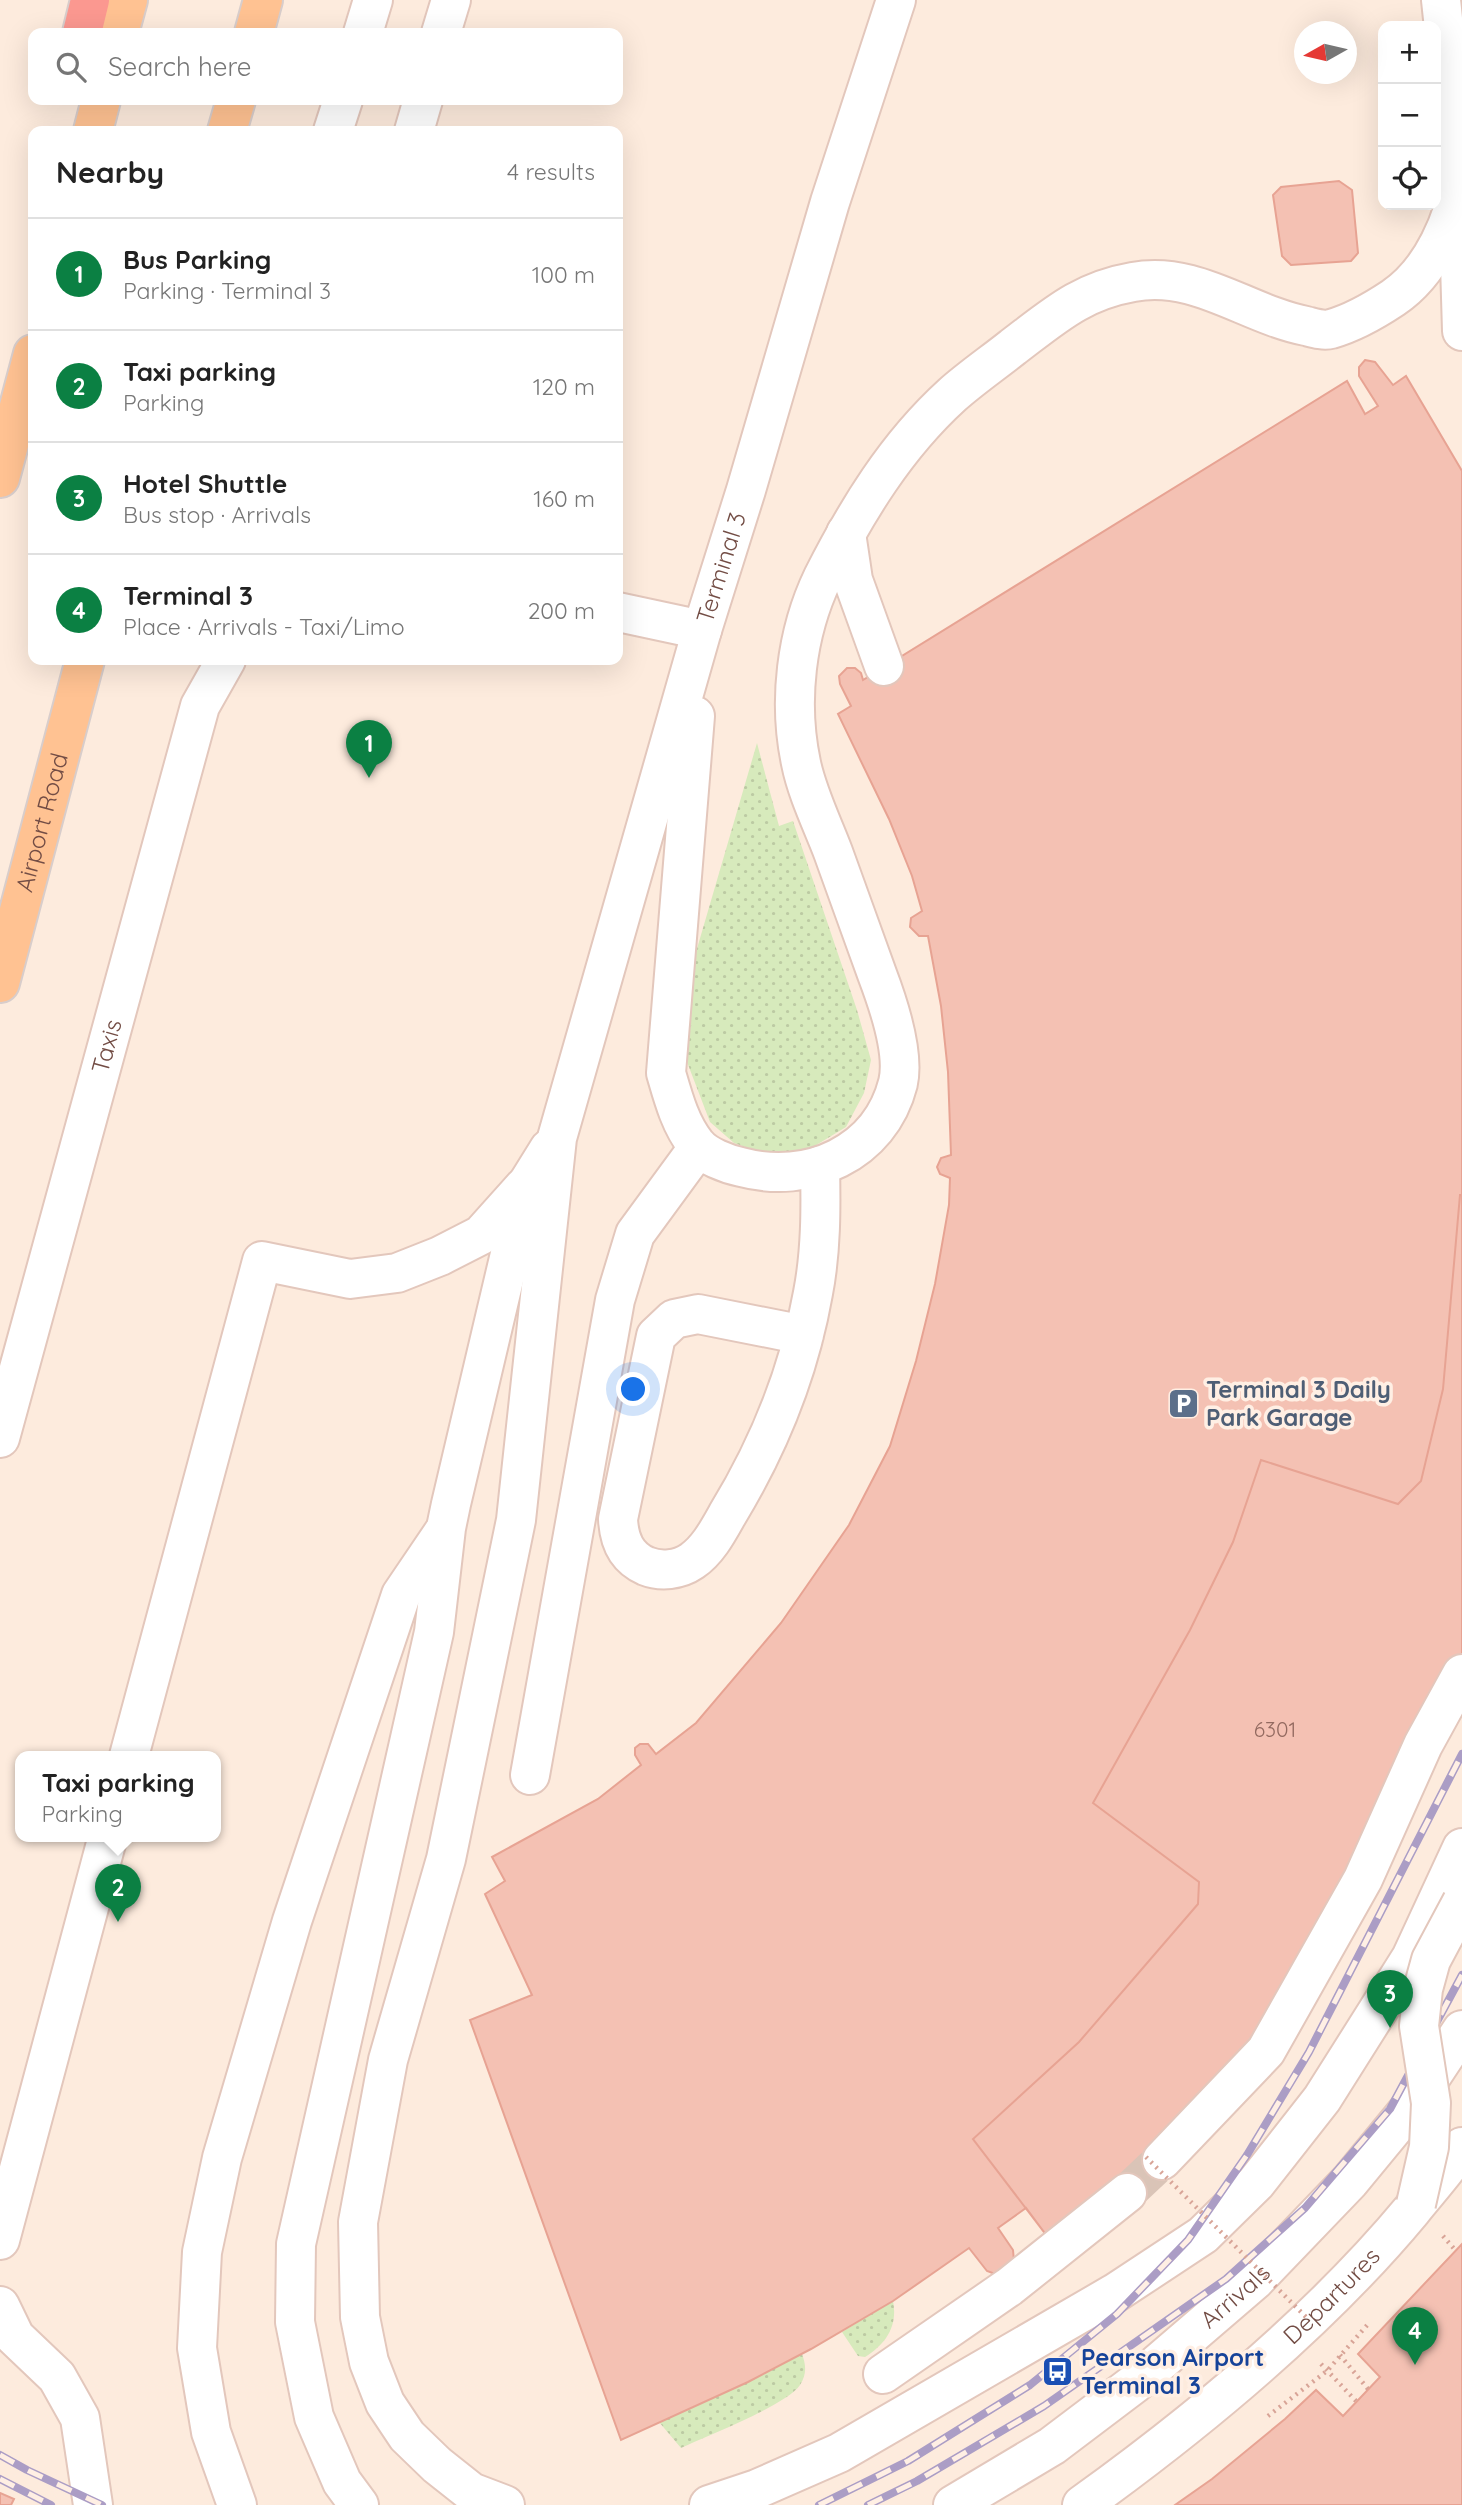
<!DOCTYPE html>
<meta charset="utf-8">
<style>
:root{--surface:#fff;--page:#f2f2f2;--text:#222;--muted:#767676;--line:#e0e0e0;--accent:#0b8043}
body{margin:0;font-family:Quicksand,sans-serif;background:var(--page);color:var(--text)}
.controls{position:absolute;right:21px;top:21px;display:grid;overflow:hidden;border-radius:14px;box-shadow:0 7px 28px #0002}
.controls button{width:63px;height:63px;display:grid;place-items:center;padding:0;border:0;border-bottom:2px solid var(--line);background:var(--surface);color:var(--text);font:35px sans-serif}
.compass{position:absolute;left:1294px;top:21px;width:63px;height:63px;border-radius:50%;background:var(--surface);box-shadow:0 7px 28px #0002;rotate:262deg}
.you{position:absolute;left:634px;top:1390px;width:24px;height:24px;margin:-18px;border:5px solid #fff;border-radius:50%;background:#1a73e8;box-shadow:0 0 0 10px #1a73e833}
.badge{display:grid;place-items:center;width:46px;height:46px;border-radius:50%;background:var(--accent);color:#fff;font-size:23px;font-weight:700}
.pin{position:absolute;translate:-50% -58px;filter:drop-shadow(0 2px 4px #0008)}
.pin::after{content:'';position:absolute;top:37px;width:24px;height:21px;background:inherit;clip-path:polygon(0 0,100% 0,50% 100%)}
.popup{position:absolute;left:15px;top:1751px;width:206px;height:91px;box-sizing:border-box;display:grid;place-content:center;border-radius:14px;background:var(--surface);filter:drop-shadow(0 2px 5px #0005);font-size:23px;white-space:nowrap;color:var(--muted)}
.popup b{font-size:26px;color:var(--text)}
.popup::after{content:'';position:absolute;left:50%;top:100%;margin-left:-14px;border:14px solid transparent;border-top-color:var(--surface)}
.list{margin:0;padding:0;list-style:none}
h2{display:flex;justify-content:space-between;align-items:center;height:91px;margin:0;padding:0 28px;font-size:30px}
h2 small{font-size:23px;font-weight:400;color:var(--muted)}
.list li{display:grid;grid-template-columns:46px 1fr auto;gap:21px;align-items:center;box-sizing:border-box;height:112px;padding:0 28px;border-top:2px solid var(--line)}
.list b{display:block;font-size:26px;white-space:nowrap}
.list p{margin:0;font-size:23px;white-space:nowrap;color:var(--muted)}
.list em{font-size:23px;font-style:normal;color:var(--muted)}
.icon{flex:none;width:38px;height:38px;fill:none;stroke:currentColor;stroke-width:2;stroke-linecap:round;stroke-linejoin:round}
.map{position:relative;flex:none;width:1462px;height:2505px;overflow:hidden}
.search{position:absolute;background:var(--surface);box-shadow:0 7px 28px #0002;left:28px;top:28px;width:595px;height:77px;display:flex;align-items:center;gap:18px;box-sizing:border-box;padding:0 24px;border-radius:14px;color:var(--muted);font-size:26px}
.panel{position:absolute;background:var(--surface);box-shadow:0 7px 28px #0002;left:28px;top:126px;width:595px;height:539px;border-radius:14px}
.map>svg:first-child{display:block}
.grass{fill:url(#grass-dots)}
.building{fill:#f4c1b3;stroke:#e7a393;stroke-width:2}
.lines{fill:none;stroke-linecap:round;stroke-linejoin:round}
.minor-tunnel{stroke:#dac4b7;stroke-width:38;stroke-dasharray:38 19;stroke-linecap:butt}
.minor-casing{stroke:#e3c7bc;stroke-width:42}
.major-casing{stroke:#d8cdcb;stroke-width:42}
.highway-casing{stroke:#d8cdcb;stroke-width:42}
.path{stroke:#d8a497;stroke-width:4.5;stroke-dasharray:2 5;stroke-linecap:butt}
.minor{stroke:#fff;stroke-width:38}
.major{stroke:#ffc292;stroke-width:38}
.highway{stroke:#fb9890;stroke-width:38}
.rail-casing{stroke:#ab9dc5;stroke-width:8}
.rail{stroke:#ffefe4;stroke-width:5;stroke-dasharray:16;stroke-linecap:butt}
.minor-bridge-casing{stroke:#e3c7bc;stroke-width:42;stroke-linecap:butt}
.path-bridge{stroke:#d8a497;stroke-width:4.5;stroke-dasharray:2 5;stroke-linecap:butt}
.minor-bridge{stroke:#fff;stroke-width:38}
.labels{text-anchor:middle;stroke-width:7;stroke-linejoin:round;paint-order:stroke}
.number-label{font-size:21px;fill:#936a60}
.street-label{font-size:24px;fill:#734d45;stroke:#ffefe4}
.service-label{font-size:24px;font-weight:bold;fill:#4e5e75;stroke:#ffefe4;text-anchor:start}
.transit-label{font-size:24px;font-weight:bold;fill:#164399;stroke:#ffefe4;text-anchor:start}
</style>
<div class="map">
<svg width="1462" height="2505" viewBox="0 0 1462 2505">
<defs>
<pattern id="grass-dots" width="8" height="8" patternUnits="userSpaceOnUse" patternTransform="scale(1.75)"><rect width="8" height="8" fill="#d7eabc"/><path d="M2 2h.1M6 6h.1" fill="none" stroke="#bccaa3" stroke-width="1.8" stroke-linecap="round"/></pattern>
</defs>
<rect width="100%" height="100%" fill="#fdebdd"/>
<path class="grass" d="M757 743 779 826 793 821 857 1010 871 1060 864 1093 846 1127 813 1147 780 1154 756 1151 734 1143 710 1122 687 1062 689 976Z
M893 2301C898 2326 886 2344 865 2357L858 2356 842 2332Z
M802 2354C806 2365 807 2374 800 2385 787 2405 706 2436 681 2448L659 2422 748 2382Z"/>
<path class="building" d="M1339 181 1352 190 1358 253 1351 261 1291 265 1282 256 1273 195 1281 187Z
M1365 360 1375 362 1393 385 1406 376 1462 471V1654L1452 1683 1294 1996 1146 2157 1047 2236 1026 2208 998 2228 1013 2250 1014 2261 998 2275 987 2271 969 2248 893 2301 811 2349 748 2382 621 2440 470 2020 532 1995 485 1894 505 1881 492 1857 598 1799 641 1765 635 1755V1748L640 1744H648L656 1754 696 1723 781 1623 849 1525 890 1446 916 1361 935 1284 949 1205 950 1178 940 1174 937 1167 941 1158 951 1155 948 1072 941 1006 928 936H919L910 927 911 918 922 911 912 876 889 819 838 714 851 706 840 684 839 676 847 668H855L861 673 863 680 1347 381 1365 414 1378 406 1359 376V367Z
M1460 1195H1462V1654L1452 1683 1294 1996 1146 2157 1047 2236 973 2139 1079 2042 1198 1904 1199 1882 1093 1803 1190 1630 1233 1542 1261 1460 1398 1504 1421 1481 1443 1389Z
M1462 2244V2505H1175L1212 2479 1285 2419 1316 2390 1343 2416 1380 2377 1358 2354Z
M0 2493 14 2499 11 2505H0Z"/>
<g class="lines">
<path class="minor-tunnel" d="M1127 2193 1162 2160"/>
<defs>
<g id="minor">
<path d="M1441 0 1448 66 1458 196 1462 331"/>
<path d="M363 33 373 0"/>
<path d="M441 33 451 0"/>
<path d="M333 131 343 100"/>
<path d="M414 131 423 100"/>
<path d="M846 533 853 580 884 666"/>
<path d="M618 612 702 630"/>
<path d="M695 716 666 1073C673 1097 680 1124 696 1144 705 1156 727 1164 741 1167 808 1185 880 1154 898 1083 905 1053 888 1003 877 974 862 933 848 893 833 852 822 823 807 793 801 763 788 702 796 633 823 577 857 510 896 446 952 395 971 378 993 363 1013 347 1054 316 1081 291 1133 282 1196 270 1246 314 1306 326 1314 328 1323 331 1331 329 1352 323 1375 310 1393 298 1433 271 1454 219 1462 173"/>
<path d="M804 1335 698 1314 674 1319 656 1336 618 1519C619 1540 626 1557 646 1566 661 1572 679 1570 692 1561 708 1550 718 1531 727 1515 769 1446 799 1372 813 1293 821 1252 821 1208 820 1166"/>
<path id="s1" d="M0 1438 200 706 226 660"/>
<path d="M129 1756 262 1261 350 1279 397 1273 440 1256 481 1235 524 1187"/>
<path d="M530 1775 615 1300 635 1234 698 1148"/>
<path d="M1162 2160 1266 2051 1363 1879 1423 1745 1462 1674"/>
<path d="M0 2240 108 1836"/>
<path d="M0 2306 15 2337 57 2377 80 2418 93 2505"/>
<path d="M883 2374 1009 2287 1127 2193"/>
<path d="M237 2505 211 2432 197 2348 202 2252 222 2158 292 1921 401 1595 443 1533"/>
<path d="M359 2505 342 2482 314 2417 295 2322 296 2244 434 1632 446 1528 451 1504 526 1186 549 1149"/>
<path id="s2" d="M505 2505 471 2492 437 2465 407 2436 385 2403 369 2362 360 2317 358 2222 388 2060 446 1859 516 1520 557 1138 702 630 746 490 830 202 896 0"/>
<path d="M709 2505 757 2489 839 2453 1115 2293 1203 2235 1256 2183 1322 2099 1411 1958 1462 1848"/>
<path id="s3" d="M953 2505 1052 2446 1134 2384 1255 2280 1350 2181 1411 2107 1462 2030"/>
<path id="s4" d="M1082 2505C1200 2420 1319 2322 1412 2210 1429 2189 1447 2169 1462 2147"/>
</g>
<g id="major">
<path d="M119 33 128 0"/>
<path d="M254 33 263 0"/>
<path d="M93 131 101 100"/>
<path d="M227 131 236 100"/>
<path d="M0 478 33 354"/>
<path id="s5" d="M0 983 85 660"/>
</g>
<path id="highway" d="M82 33 90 0"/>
</defs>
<use href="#minor" class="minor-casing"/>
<use href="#major" class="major-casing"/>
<use href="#highway" class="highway-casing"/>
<path class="path" d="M1443 2236 1456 2251
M1340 2355 1368 2389
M1321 2364 1356 2401
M1268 2416 1327 2371 1369 2323"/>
<use href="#minor" class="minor"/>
<use href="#major" class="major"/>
<use href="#highway" class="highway"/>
<defs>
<path id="rail" d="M0 2455 27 2470 102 2505
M0 2479 51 2505
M819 2505 908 2461 1030 2385 1117 2314 1188 2240 1247 2155 1309 2052 1462 1754
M868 2505 917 2481 1044 2406 1226 2279 1305 2208 1390 2109 1462 1975"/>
</defs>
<use href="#rail" class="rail-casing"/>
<use href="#rail" class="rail"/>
<defs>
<path id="minor-bridge" d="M1416 2204 1429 2147 1431 2103 1419 2026 1423 1989 1431 1960 1462 1902"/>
</defs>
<use href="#minor-bridge" class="minor-bridge-casing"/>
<path class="path-bridge" d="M1146 2157 1309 2320"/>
<use href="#minor-bridge" class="minor-bridge"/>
</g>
<defs>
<symbol id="parking-square" viewBox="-11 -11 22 22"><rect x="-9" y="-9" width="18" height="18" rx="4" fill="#5c6f8a" stroke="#ffefe4"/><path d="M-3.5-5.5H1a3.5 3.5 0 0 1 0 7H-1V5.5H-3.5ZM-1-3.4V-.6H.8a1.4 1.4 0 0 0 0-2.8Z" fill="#fff"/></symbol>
<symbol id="bus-square" viewBox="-11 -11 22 22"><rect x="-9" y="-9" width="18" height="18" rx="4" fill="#1a4fb4" stroke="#ffefe4"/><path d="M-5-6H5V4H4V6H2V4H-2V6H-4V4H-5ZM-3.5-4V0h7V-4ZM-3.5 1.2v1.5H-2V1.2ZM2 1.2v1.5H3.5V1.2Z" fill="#fff"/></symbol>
</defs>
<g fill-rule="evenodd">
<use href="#parking-square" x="1166" y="1386" width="35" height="35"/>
<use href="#bus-square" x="1040" y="2354" width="35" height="35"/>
</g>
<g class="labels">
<g class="number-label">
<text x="1275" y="1737">6301</text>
</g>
<g class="street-label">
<text dy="8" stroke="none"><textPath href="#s2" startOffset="2044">Terminal 3</textPath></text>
<text dy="8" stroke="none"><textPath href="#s5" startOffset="166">Airport Road</textPath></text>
<text dy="8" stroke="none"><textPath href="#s1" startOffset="406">Taxis</textPath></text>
<text dy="8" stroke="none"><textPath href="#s3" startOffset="352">Arrivals</textPath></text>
<text dy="8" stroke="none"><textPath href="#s4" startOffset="326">Departures</textPath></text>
</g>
<g class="service-label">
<text x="1206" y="1398">Terminal 3 Daily<tspan x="1206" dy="28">Park Garage</tspan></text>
</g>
<g class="transit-label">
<text x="1081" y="2366">Pearson Airport<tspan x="1081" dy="28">Terminal 3</tspan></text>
</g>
</g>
</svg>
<div class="controls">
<button>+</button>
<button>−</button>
<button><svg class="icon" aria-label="locate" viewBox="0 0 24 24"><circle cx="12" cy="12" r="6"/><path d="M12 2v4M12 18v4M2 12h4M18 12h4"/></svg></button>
</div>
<svg class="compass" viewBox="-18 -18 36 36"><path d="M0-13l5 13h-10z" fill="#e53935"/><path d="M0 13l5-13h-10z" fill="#767676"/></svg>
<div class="you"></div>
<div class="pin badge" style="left:369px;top:778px">1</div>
<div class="pin badge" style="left:118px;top:1922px">2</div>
<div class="popup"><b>Taxi parking</b>Parking</div>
<div class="pin badge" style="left:1390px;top:2028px">3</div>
<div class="pin badge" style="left:1415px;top:2365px">4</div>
<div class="search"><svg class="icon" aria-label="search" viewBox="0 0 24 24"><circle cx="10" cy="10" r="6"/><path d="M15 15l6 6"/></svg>Search here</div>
<section class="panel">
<h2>Nearby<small>4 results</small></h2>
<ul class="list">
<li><span class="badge">1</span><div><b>Bus Parking</b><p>Parking · Terminal 3</p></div><em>100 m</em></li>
<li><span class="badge">2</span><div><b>Taxi parking</b><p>Parking</p></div><em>120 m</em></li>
<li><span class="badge">3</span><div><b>Hotel Shuttle</b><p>Bus stop · Arrivals</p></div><em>160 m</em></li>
<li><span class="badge">4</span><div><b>Terminal 3</b><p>Place · Arrivals - Taxi/Limo</p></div><em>200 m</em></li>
</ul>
</section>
</div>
